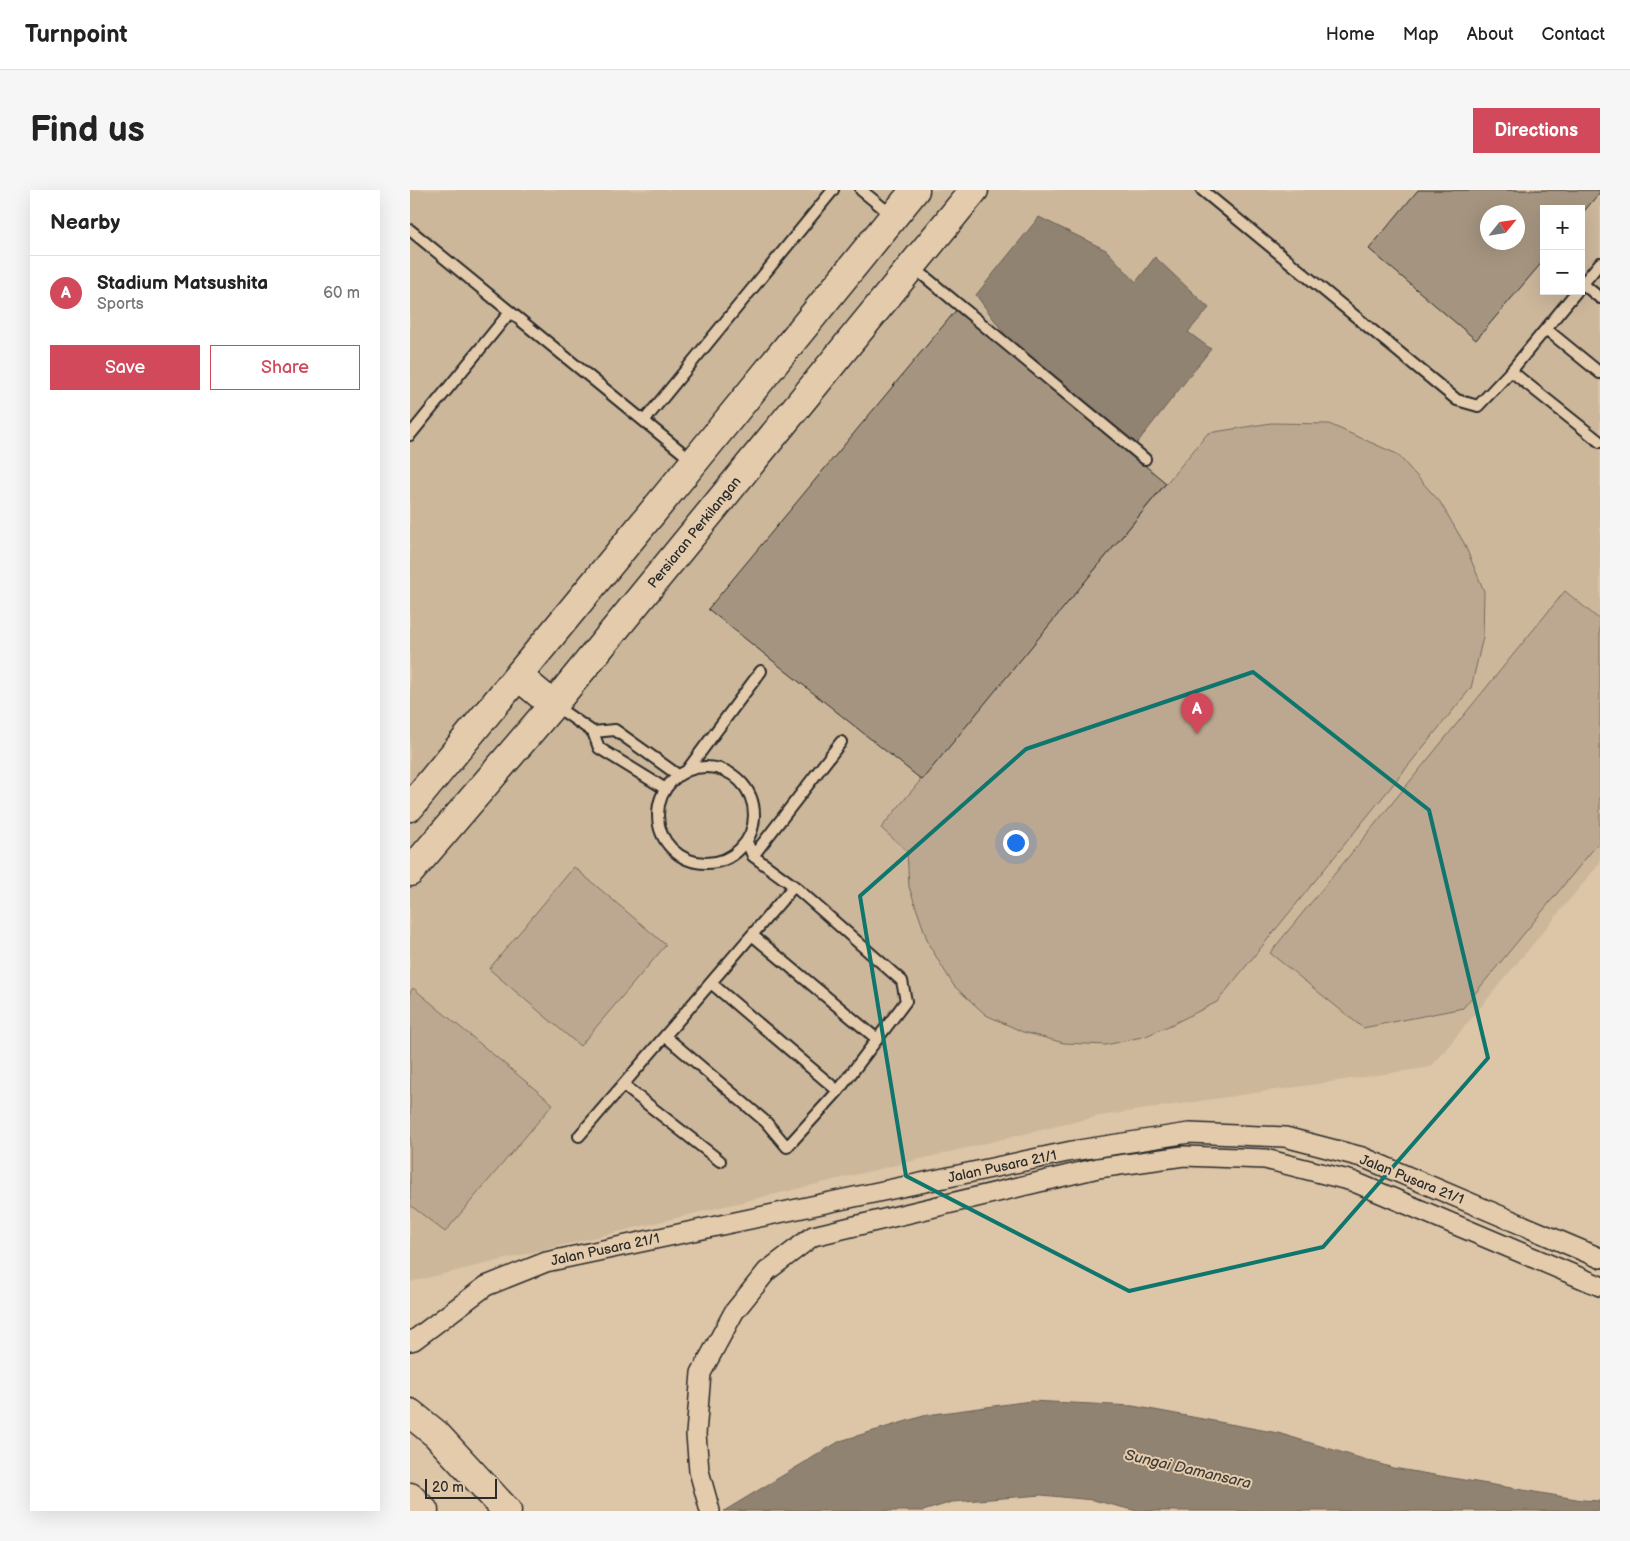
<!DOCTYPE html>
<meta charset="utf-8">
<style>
:root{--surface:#fff;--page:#f6f6f6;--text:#222;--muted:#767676;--line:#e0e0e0;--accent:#d1495b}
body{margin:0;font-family:"Balsamiq Sans",sans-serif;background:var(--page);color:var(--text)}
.controls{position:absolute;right:15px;top:15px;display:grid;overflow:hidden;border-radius:0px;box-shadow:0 5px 20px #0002}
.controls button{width:45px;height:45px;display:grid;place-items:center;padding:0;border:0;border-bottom:1px solid var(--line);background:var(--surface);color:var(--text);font:25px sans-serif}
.compass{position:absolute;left:1070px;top:15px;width:45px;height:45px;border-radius:50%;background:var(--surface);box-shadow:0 5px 20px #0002;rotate:60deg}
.scale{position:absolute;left:15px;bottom:12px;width:72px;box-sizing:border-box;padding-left:5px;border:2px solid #2b2b2b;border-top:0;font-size:14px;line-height:18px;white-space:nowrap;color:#2b2b2b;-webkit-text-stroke:4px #e4cbac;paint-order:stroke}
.you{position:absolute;left:605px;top:652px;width:18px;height:18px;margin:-12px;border:4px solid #fff;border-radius:50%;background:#1a73e8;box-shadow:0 0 0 8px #1a73e833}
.badge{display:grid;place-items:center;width:32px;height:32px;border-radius:50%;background:var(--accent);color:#fff;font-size:16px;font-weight:700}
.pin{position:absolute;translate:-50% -41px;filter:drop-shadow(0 1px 2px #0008)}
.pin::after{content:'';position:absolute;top:26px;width:18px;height:15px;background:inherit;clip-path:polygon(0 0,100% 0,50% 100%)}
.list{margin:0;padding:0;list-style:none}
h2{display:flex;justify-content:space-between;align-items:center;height:65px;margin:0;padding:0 20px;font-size:21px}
h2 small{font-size:16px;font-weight:400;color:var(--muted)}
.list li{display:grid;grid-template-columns:32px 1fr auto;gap:15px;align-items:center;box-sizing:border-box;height:75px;padding:0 20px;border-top:1px solid var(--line)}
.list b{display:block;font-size:19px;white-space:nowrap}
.list p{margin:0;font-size:16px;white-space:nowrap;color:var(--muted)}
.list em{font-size:16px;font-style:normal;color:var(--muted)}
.actions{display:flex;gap:10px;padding:15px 20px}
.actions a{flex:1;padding:11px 0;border:1px solid var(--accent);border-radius:0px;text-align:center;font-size:18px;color:var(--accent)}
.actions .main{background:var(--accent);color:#fff}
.map{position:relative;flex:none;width:1190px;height:1321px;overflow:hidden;border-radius:0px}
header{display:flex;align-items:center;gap:30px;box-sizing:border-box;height:70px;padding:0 25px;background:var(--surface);border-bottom:1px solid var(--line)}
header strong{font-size:24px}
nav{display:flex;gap:28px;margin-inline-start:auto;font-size:18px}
.intro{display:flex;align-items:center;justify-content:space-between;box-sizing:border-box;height:120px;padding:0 30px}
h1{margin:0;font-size:35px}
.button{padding:12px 22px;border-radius:0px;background:var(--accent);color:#fff;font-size:18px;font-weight:700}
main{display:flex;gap:30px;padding:0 30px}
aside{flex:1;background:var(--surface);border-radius:0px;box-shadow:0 5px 20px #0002}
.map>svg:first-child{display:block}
.built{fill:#ccb79b;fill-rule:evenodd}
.green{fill:#bca890;stroke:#746a5e}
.water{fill:#918372;stroke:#686056}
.building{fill:#a59580;stroke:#2b2b2b;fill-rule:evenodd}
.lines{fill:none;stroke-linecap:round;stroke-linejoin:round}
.service-casing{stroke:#2b2b2b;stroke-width:14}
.minor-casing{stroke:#2b2b2b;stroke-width:22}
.secondary-casing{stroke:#2b2b2b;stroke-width:31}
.primary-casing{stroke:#2b2b2b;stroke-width:31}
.service{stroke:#e4cbac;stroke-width:10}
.minor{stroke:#e4cbac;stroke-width:19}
.secondary{stroke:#e4cbac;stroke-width:28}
.primary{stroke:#e4cbac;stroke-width:28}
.marked{fill:none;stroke:#0f766e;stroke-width:4;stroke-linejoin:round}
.labels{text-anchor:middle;stroke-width:4;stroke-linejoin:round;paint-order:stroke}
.street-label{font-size:14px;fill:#2b2b2b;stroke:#e4cbac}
.water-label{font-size:15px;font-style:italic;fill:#3f3d39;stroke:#e4cbac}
</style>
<header>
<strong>Turnpoint</strong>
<nav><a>Home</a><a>Map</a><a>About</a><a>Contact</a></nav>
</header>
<div class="intro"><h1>Find us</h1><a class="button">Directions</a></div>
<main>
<aside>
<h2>Nearby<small></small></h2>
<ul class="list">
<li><span class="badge">A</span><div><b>Stadium Matsushita</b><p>Sports</p></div><em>60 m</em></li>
</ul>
<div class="actions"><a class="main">Save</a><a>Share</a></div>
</aside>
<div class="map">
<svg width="1190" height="1321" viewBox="0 0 1190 1321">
<rect width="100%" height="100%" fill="#ddc5a7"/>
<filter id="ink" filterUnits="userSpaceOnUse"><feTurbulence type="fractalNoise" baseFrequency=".02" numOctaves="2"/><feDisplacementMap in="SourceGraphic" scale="10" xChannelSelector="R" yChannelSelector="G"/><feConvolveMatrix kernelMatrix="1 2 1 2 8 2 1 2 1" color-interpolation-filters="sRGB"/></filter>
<g filter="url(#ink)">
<path class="built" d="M0 0H1190V673L1021 877 689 926 0 1092ZM1134 19H1171V101H1134ZM1078 22H1108V52H1078Z"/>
<path class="green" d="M861 233 919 234 987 264 1030 312 1054 353 1074 401 1073 447 1061 498 807 812 765 833 736 846 696 855 654 853 613 842 576 825 544 796 519 755 499 697 497 661 471 638 798 243Z
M1155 401 1190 430V651L1053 818 953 838 860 763Z
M164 677 256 755 170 856 79 779Z
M3 798 143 914 35 1042 0 1015V802Z"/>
<path class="water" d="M629 27 696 60 726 92 745 67 799 118 778 142 801 159 723 258 599 150 566 105Z
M621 1211 723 1216 868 1243 983 1278 1172 1310 1190 1311V1321H727L683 1310 631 1305 542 1312 513 1321H314L430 1251 517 1225Z"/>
<path class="building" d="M1008 0H1190V2L1171 25V19H1134V70L1066 150 959 59ZM1078 22H1108V52H1078Z
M547 119 756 293 512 590 298 419Z"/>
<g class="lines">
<defs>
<path id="service" d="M451 0 483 26
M792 0 1047 210 1068 216 1101 181 1167 101
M0 40 284 272
M502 76 735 269
M1173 94 1190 108
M1171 96 1190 73
M1136 139 1190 183
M1101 181 1190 252
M234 231 423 0
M0 245 100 122
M144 515 183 542 189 558 254 598
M183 542 205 540 268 585
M248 625a48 48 0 1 1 96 0a48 48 0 1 1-96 0Z
M278 579 351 481
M343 666 431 552
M342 745 467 849
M301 793 428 901
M255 846 356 932 377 957 428 901 496 811 492 791 384 696 343 666 337 652
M213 895 310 971
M169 946 384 696"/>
<path id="minor" d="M0 1151 4 1150 76 1096 136 1072 662 961 779 943 875 947 952 967 1190 1068
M300 1321 289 1281 286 1244 291 1183 324 1122 357 1081 403 1046 688 978 774 966 855 969 942 991 1190 1096"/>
<path id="secondary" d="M108 486 143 515
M0 617 284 272 505 0
M0 682 143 515 564 0"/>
<path id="primary" d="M0 1223 26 1244 97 1321
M0 1307 14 1321"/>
</defs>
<use href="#service" class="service-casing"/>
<use href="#minor" class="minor-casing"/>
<use href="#secondary" class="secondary-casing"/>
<use href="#primary" class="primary-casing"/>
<use href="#service" class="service"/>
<use href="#minor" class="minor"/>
<use href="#secondary" class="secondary"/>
<use href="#primary" class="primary"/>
</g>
</g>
<path class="marked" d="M843 482 1019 620 1078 868 913 1057 719 1101 496 986 450 706 616 559Z"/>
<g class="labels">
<g class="street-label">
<text transform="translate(284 342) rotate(-51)" y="5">Persiaran Perkilangan</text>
<text transform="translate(592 976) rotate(-12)" y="5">Jalan Pusara 21/1</text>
<text transform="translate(1002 989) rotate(22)" y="5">Jalan Pusara 21/1</text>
<text transform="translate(195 1059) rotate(-12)" y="5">Jalan Pusara 21/1</text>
</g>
<g class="water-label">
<text transform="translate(778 1279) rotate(13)" y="5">Sungai Damansara</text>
</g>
</g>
</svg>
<div class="controls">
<button>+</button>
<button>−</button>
</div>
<svg class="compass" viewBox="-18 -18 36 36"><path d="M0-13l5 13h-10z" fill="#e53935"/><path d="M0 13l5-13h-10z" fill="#767676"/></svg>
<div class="scale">20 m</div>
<div class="you"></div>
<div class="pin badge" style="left:787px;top:544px">A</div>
</div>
</main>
